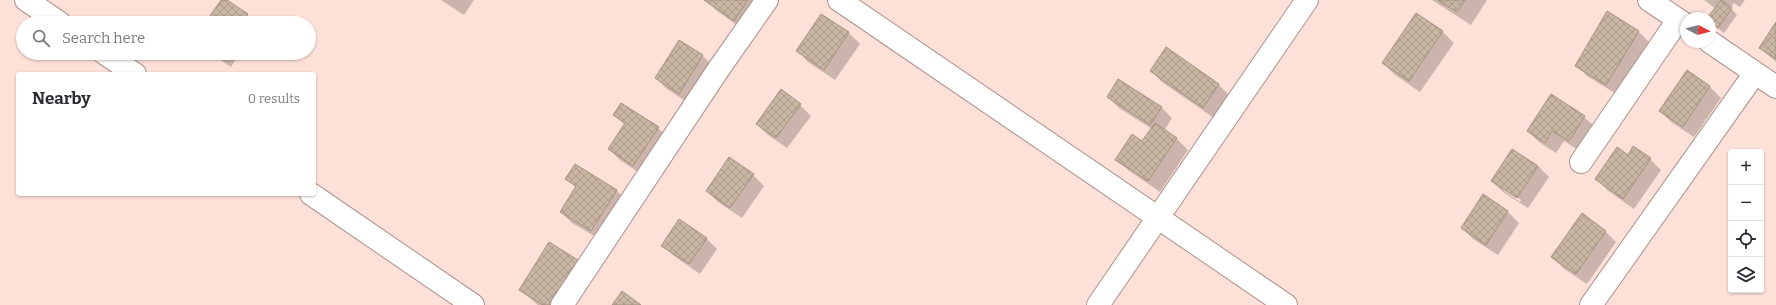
<!DOCTYPE html>
<meta charset="utf-8">
<style>
:root{--surface:#fff;--page:#f2f2f3;--text:#2b2b33;--muted:#7c7c81;--line:#e1e1e2}
body{margin:0;font-family:Bitter,serif;background:var(--page);color:var(--text)}
.controls{position:absolute;right:12px;bottom:12px;display:grid;overflow:hidden;border-radius:4px;box-shadow:0 1px 3px #0004}
.controls button{width:36px;height:36px;display:grid;place-items:center;padding:0;border:0;border-bottom:1px solid var(--line);background:var(--surface);color:var(--text);font:20px sans-serif}
.compass{position:absolute;left:1680px;top:12px;width:36px;height:36px;border-radius:50%;background:var(--surface);box-shadow:0 1px 3px #0004;rotate:97deg}
.list{margin:0;padding:0;list-style:none}
h2{display:flex;justify-content:space-between;align-items:center;height:52px;margin:0;padding:0 16px;font-size:17px}
h2 small{font-size:13px;font-weight:400;color:var(--muted)}
.icon{flex:none;width:22px;height:22px;fill:none;stroke:currentColor;stroke-width:2;stroke-linecap:round;stroke-linejoin:round}
.map{position:relative;flex:none;width:1776px;height:305px;overflow:hidden}
.search{position:absolute;background:var(--surface);box-shadow:0 1px 3px #0004;left:16px;top:16px;width:300px;height:44px;display:flex;align-items:center;gap:10px;box-sizing:border-box;padding:0 14px;border-radius:22px;color:var(--muted);font-size:15px}
.panel{position:absolute;background:var(--surface);box-shadow:0 1px 3px #0004;left:16px;top:72px;width:300px;height:124px;border-radius:4px}
.map>svg:first-child{display:block}
.shadow{fill:#0003;fill-rule:evenodd}
.building{fill:url(#building-cross-hatch);stroke:#a59280}
.lines{fill:none;stroke-linecap:round;stroke-linejoin:round}
.minor-casing{stroke:#ad928a;stroke-width:24}
.minor{stroke:#fff;stroke-width:22}
</style>
<div class="map">
<svg width="1776" height="305" viewBox="0 0 1776 305">
<defs>
<pattern id="building-cross-hatch" width="8" height="8" patternUnits="userSpaceOnUse"><rect width="8" height="8" fill="#c8b5a2"/><path d="M0 0l8 8M0 8l8-8" fill="none" stroke="#ac9b8b"/></pattern>
</defs>
<rect width="100%" height="100%" fill="#fde1d8"/>
<path class="shadow" d="M222 0H225L247 15 255 23H206Z
M441 0H474L464 15Z
M706 0H765L745 31 716 10Z
M1432 0H1487L1471 25Z
M1704 0H1745L1740 7 1734 3 1731 8 1737 15 1724 33 1710 22V18H1709L1716 9Z
M1417 14 1443 32 1454 43 1420 92 1394 74 1383 63Z
M821 15 849 33 860 44 835 80 808 62 798 51Z
M1776 24V62L1760 48Z
M1638 31 1649 42 1618 95 1587 76 1576 65Z
M680 41 703 56 714 67 690 104 667 89 656 78Z
M1166 48 1219 85 1230 96 1214 118 1162 82 1151 71Z
M210 53H240L231 67Z
M1687 71 1710 87 1721 98 1694 137 1671 122 1660 111Z
M1108 97 1161 107 1172 118 1164 131 1177 139 1188 150 1160 192 1128 170 1117 159 1143 142 1152 129 1119 108Z
M800 105 811 116 787 148 768 135 757 124Z
M614 115 658 128 669 139 644 176 620 160 609 149 625 125Z
M1584 117 1595 127 1580 151 1564 141 1556 153 1539 142 1528 131Z
M1628 156 1650 159 1661 170 1634 209 1607 190 1597 179Z
M1538 166 1549 177 1528 208 1503 192 1492 181ZM1503 188 1521 200 1520 202 1503 190Z
M753 175 764 186 742 218 718 202 707 191Z
M567 179 616 190 627 201 603 241 572 223 561 212 576 188Z
M1483 196 1508 212 1519 223 1498 255 1473 239 1462 228Z
M1605 231 1616 242 1587 284 1563 268 1552 257Z
M706 238 717 249 700 274 674 256 663 246Z
M577 260 588 271 567 305H538L520 290Z"/>
<path class="building" d="M221 0H227L248 14 242 23H205Z
M704 0H748L734 21Z
M1438 0H1465L1457 12Z
M1721 0 1732 8 1718 28 1710 22V18H1707Z
M1607 11 1639 31 1606 85 1575 66Z
M1416 13 1443 31 1409 81 1382 63Z
M821 14 849 32 824 70 796 51Z
M1776 22V59L1759 48Z
M679 40 703 55 679 94 655 78Z
M1166 47 1219 84 1203 108 1150 71Z
M1687 70 1710 86 1683 127 1659 111Z
M1118 79 1162 107 1150 125 1107 97Z
M781 89 801 104 776 138 756 124Z
M1551 94 1585 116 1569 141 1552 131 1545 143 1527 131Z
M621 103 659 127 633 166 608 149 625 123 613 115Z
M1155 123 1177 138 1148 181 1115 160 1132 134 1142 141Z
M1633 146 1651 158 1623 199 1595 179 1617 147 1628 155Z
M1512 149 1538 166 1517 198 1491 181Z
M729 157 754 174 730 208 706 191Z
M575 164 617 190 591 231 560 212 576 186 565 179Z
M1483 194 1508 211 1486 245 1461 228Z
M1582 213 1606 231 1576 274 1551 257Z
M679 219 707 238 689 264 661 246Z
M549 242 578 260 549 305H543L519 290Z
M622 291 641 305H612Z"/>
<g class="lines">
<defs>
<path id="minor" d="M26 0 60 23
M839 0 1286 305
M1649 0 1686 25
M1710 42 1776 87
M104 53 135 74
M1581 162 1678 20
M311 194 473 305
M562 305 720 67 767 0
M1098 305 1307 0
M1591 305 1755 73"/>
</defs>
<use href="#minor" class="minor-casing"/>
<use href="#minor" class="minor"/>
</g>
</svg>
<div class="controls">
<button>+</button>
<button>−</button>
<button><svg class="icon" aria-label="locate" viewBox="0 0 24 24"><circle cx="12" cy="12" r="6"/><path d="M12 2v4M12 18v4M2 12h4M18 12h4"/></svg></button>
<button><svg class="icon" aria-label="layers" viewBox="0 0 24 24"><path d="M12 4l9 5-9 5-9-5zM3 14l9 5 9-5"/></svg></button>
</div>
<svg class="compass" viewBox="-18 -18 36 36"><path d="M0-13l5 13h-10z" fill="#e53935"/><path d="M0 13l5-13h-10z" fill="#7c7c81"/></svg>
<div class="search"><svg class="icon" aria-label="search" viewBox="0 0 24 24"><circle cx="10" cy="10" r="6"/><path d="M15 15l6 6"/></svg>Search here</div>
<section class="panel">
<h2>Nearby<small>0 results</small></h2>
<ul class="list">
</ul>
</section>
</div>
